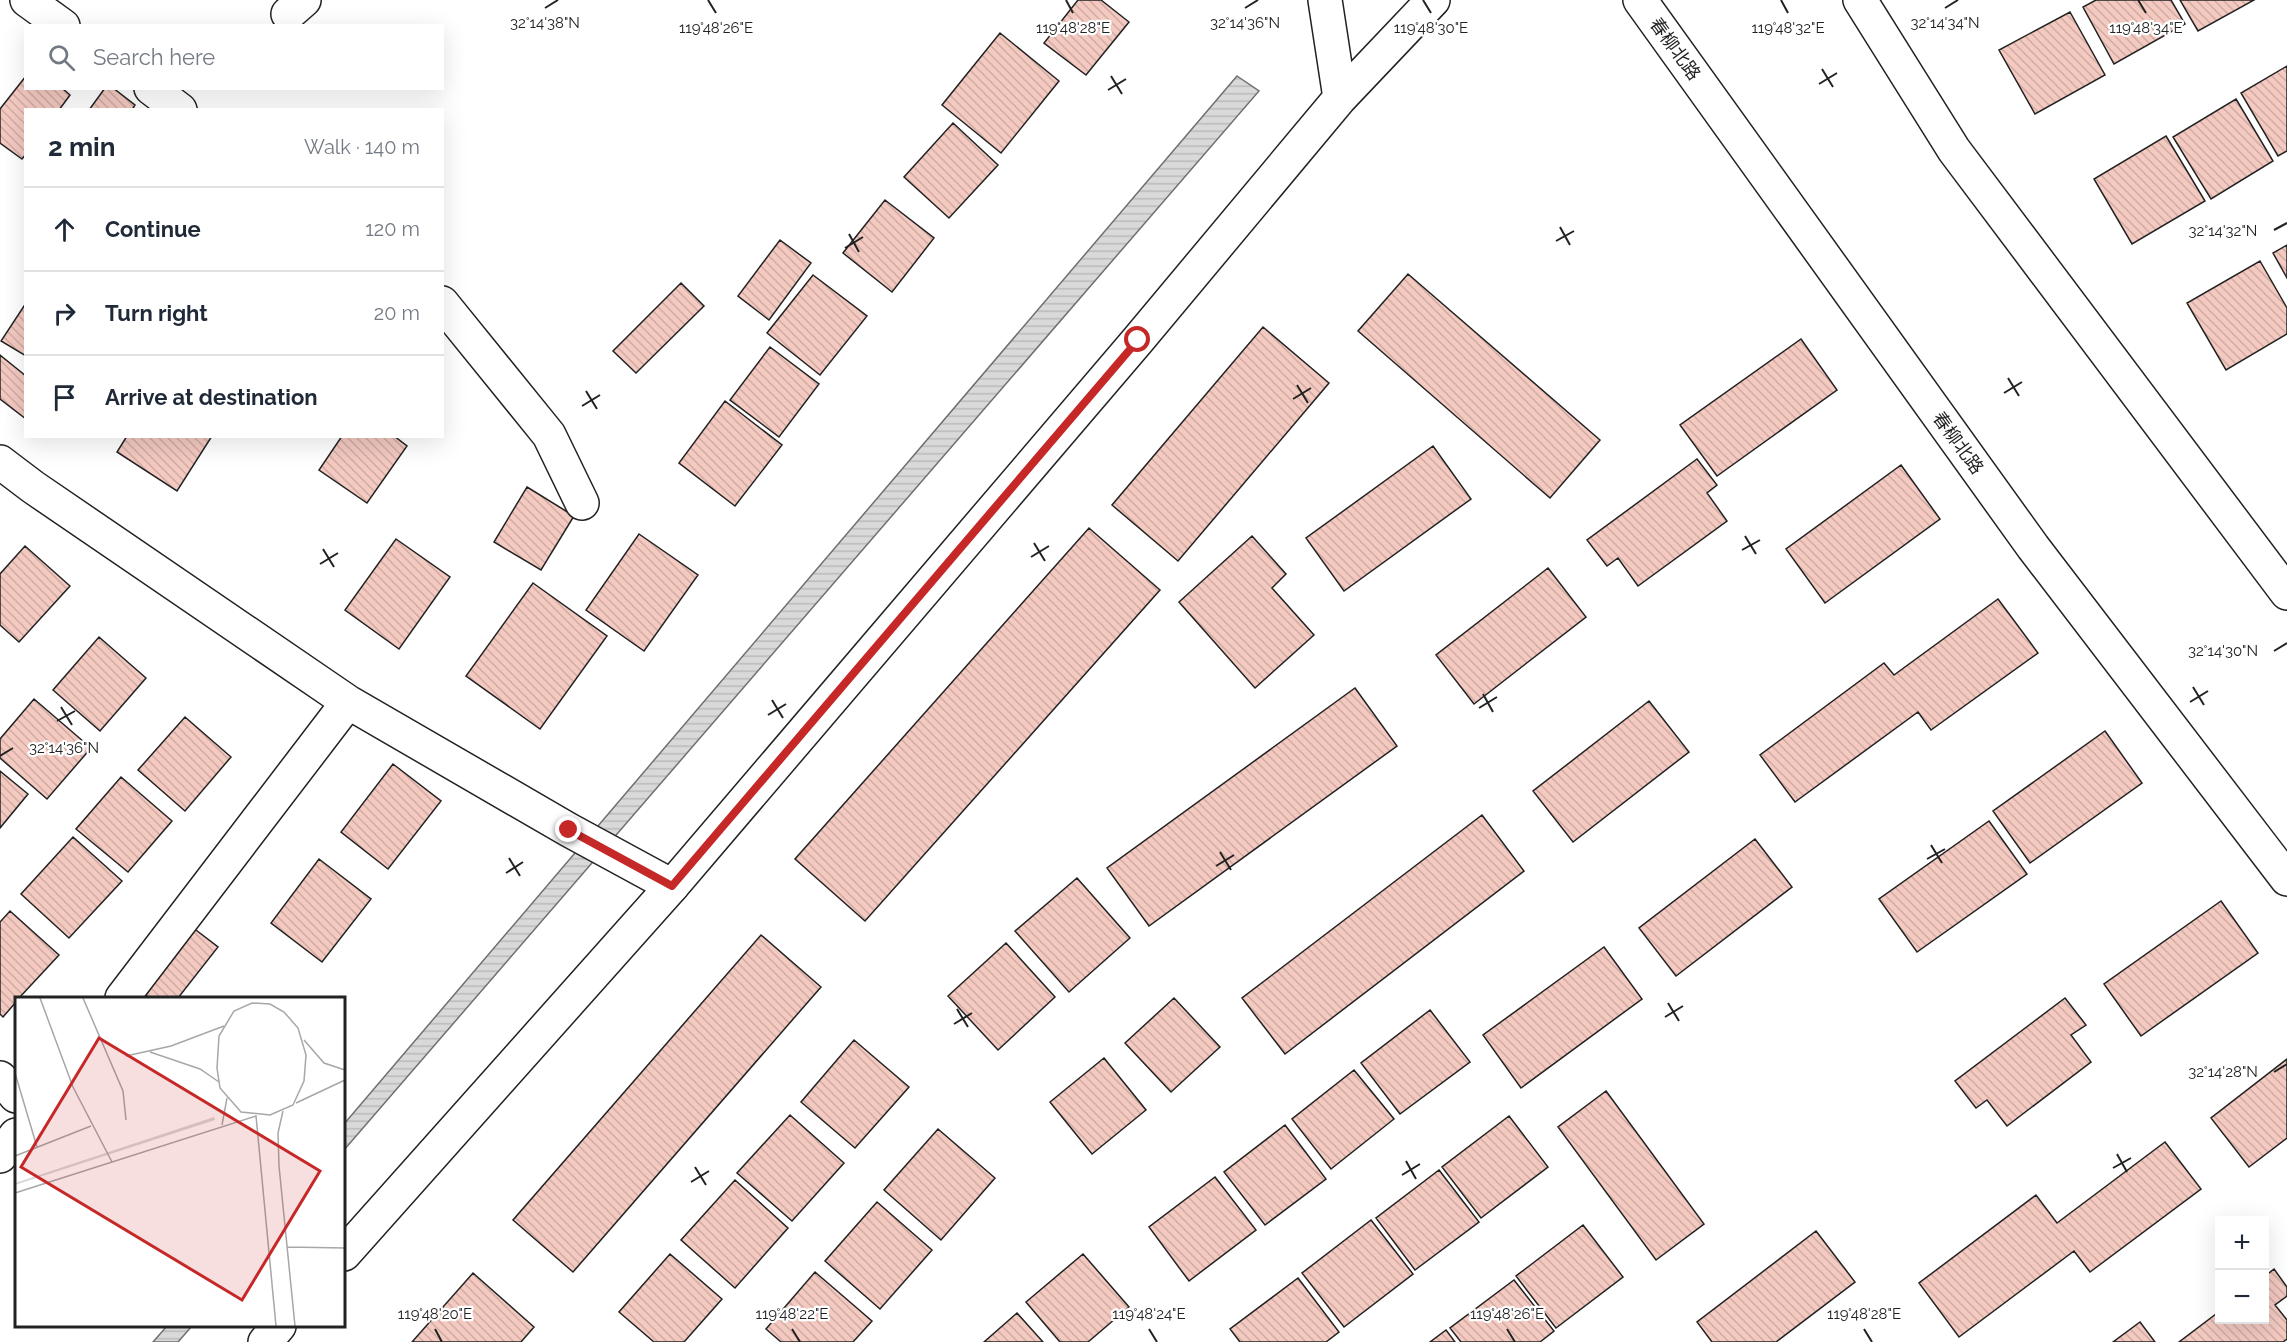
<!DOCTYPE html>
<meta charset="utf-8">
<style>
:root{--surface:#fff;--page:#f6f6f7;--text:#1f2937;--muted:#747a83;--line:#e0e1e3}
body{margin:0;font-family:Raleway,"Noto Sans SC",sans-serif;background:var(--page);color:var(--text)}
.controls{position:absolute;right:18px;bottom:18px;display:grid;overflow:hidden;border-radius:0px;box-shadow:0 6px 24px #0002}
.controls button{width:54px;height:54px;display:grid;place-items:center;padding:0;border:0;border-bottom:2px solid var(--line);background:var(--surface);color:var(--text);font:30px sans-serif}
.stop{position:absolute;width:18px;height:18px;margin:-14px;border:4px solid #c62828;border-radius:50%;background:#fff}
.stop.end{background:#c62828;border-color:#fff;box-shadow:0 2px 6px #0008}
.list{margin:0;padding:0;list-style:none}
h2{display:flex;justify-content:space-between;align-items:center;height:78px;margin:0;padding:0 24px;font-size:26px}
h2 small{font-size:20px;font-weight:400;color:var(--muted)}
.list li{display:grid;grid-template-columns:39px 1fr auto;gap:18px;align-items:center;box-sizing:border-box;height:84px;padding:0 24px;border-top:2px solid var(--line)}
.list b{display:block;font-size:22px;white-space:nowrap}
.list em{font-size:20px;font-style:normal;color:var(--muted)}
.icon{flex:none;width:33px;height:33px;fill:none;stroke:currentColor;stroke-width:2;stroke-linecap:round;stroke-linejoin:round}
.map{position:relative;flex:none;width:2287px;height:1342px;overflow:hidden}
.search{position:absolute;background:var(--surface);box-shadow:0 6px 24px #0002;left:24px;top:24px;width:420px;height:66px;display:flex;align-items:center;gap:15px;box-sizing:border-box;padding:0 21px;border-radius:0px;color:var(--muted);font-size:22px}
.panel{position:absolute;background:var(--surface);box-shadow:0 6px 24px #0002;left:24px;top:108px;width:420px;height:330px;border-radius:0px}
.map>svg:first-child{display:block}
.water{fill:url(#water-rules);stroke:#6f6f6f;stroke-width:1.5}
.building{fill:url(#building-back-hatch);stroke:#222;stroke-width:1.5}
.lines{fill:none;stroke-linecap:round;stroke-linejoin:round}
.minor-casing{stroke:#222;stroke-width:36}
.tertiary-casing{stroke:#222;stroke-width:36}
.minor{stroke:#fff;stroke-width:33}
.tertiary{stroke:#fff;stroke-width:33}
.route{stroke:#c62828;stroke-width:8}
.ticks{fill:none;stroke:#222;stroke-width:2}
.labels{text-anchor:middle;stroke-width:4.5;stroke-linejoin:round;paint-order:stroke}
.street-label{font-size:18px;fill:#222;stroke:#fff}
.inset-road{fill:none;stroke:#a7a7a7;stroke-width:1.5}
.view{fill:#c62828;fill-opacity:0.15;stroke:#c62828;stroke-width:3}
.inset-edge{fill:none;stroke:#222;stroke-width:3}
.ticks-label{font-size:15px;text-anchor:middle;fill:#222;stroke:#fff;stroke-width:4.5;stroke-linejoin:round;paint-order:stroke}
</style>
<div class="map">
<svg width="2287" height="1342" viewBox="0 0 2287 1342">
<defs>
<pattern id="water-rules" width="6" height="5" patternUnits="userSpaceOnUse" patternTransform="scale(1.5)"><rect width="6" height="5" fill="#d9d9d9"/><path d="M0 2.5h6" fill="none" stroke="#bababa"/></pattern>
<pattern id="building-back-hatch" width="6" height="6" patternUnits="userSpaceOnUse" patternTransform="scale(1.5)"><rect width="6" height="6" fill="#f3c9c0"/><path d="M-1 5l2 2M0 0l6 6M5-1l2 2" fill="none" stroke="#d0aca5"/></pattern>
</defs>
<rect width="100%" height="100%" fill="#fff"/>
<path class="water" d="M1237 76 1259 91 344 1150V1124Z
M167 1326H192L178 1342H153Z"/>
<path class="building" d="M1078 0H1101L1129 22 1086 75 1044 43Z
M2096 0H2171L2185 24 2114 64 2083 7Z
M2180 0H2254L2198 31Z
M2070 12 2105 75 2035 114 1999 50Z
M1000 33 1059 81 1001 153 942 105Z
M2287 66V151L2278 156 2241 93Z
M26 76V88H62L70 95 59 110H26V154L22 159 0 143V109Z
M105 88H113L135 105 132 110H89Z
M2236 99 2273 161 2211 199 2173 137Z
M953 123 998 165 949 218 904 177Z
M2166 136 2205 201 2132 244 2094 179Z
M885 200 934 238 892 292 843 253Z
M780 240 811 263 769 320 738 296Z
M2287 245V278L2273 253Z
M2260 261 2287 308V334L2226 370 2187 303Z
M1408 274 1600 440 1550 498 1358 331Z
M813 275 867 316 820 375 767 333Z
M681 283 704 306 636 373 613 351Z
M26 303V356L1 341Z
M1263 327 1329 383 1178 561 1112 505Z
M1801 339 1837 390 1717 476 1680 425Z
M770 347 819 384 779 437 730 400Z
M0 355 26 376V419L0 399Z
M725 401 782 445 735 506 679 463Z
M127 436H212L177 491 117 452Z
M342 436H394L407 446 367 503 319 470Z
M1433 446 1471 499 1344 591 1306 538Z
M1697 459 1717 485 1707 493 1727 521 1638 586 1618 558 1607 566 1587 540Z
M1901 465 1940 519 1825 603 1786 549Z
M527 487 574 516 541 570 494 542Z
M1089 528 1160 590 865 921 795 859Z
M639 534 698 575 644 651 586 610Z
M1252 536 1286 574 1272 588 1314 635 1255 688 1179 602Z
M396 539 450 577 399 649 345 610Z
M25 546 70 586 19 642 0 625V574Z
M1548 568 1586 617 1474 704 1436 655Z
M533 583 607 636 540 729 466 676Z
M1998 599 2038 653 1931 730 1918 712 1795 802 1760 755 1884 663 1894 675Z
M99 637 146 678 100 731 53 690Z
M1355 688 1397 746 1149 926 1107 868Z
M34 699 91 748 47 799 0 758V739Z
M1649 701 1689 752 1573 842 1533 791Z
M185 717 231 757 185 811 138 770Z
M2105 731 2142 783 2030 863 1993 811Z
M393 764 441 801 388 869 341 832Z
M0 771 28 794 0 828Z
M121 777 172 821 128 872 76 829Z
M1482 815 1524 871 1285 1054 1242 998Z
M1989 821 2027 874 1917 952 1879 899Z
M73 837 122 881 69 938 21 894Z
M1755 839 1792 887 1676 976 1639 928Z
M319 859 371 899 322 962 271 923Z
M1077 878 1130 938 1069 992 1015 931Z
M2221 901 2258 953 2141 1036 2104 984Z
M10 911 59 955 19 998H16V1002L3 1017 0 1014V922Z
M192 927 218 947 178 998H150L141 992Z
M761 935 821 987 573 1272 513 1220Z
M1006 943 1055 997 998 1050 948 996Z
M1604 947 1642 999 1521 1088 1483 1035Z
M1174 998 1220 1047 1171 1092 1125 1043Z
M2065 998 2086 1025 2071 1035 2091 1062 2007 1126 1987 1100 1976 1108 1955 1081Z
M1430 1010 1470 1062 1400 1114 1361 1063Z
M854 1040 909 1087 855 1148 801 1102Z
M1104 1058 1146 1110 1092 1154 1050 1102Z
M2287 1059V1138L2249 1167 2211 1118Z
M1354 1070 1394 1119 1331 1169 1292 1119Z
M1606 1091 1704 1224 1656 1260 1558 1127Z
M790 1115 844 1163 792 1221 737 1173Z
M1509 1116 1548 1167 1481 1218 1442 1167Z
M1285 1125 1326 1179 1265 1225 1224 1172Z
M938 1129 995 1178 941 1240 884 1190Z
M2165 1142 2201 1189 2090 1272 2074 1251 1959 1337 1919 1283 2036 1195 2057 1223Z
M1439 1170 1479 1222 1415 1270 1376 1218Z
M1215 1177 1256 1230 1189 1281 1149 1227Z
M735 1180 788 1228 735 1288 681 1240Z
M877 1202 932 1250 880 1309 825 1261Z
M1371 1220 1413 1274 1344 1327 1302 1273Z
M1583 1225 1623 1277 1556 1328 1516 1276Z
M1816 1231 1855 1282 1776 1342H1712L1697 1322Z
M670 1254 722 1299 684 1342H654L619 1312Z
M1083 1254 1129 1307 1088 1342H1060L1026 1302Z
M2274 1269 2287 1287V1296L2275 1305 2287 1320V1339L2283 1342H2179L2220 1311V1320H2264V1277Z
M815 1272 872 1321 853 1342H781L766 1329Z
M473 1273 534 1327 521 1342H412Z
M1298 1278 1339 1332 1326 1342H1240L1230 1329Z
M1514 1280 1554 1331 1540 1342H1461L1450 1328Z
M1017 1313 1043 1342H984Z
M2140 1322 2155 1342H2113Z
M1446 1330 1455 1342H1430Z"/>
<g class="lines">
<defs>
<path id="minor" d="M27 0 63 26
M288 14 304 0
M151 88 180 110
M442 303 549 435 582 503
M0 462 33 487 348 702 569 830 672 886
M122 998 348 702
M0 1078 16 1096
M0 1156 16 1135"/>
<path id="tertiary" d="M1325 0 1340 98
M1640 0 2033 547 2287 879
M1860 0 1954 150 2287 593
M344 1254 672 886 1138 340 1340 98 1433 0
M265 1342 279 1326"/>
</defs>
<use href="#minor" class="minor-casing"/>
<use href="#tertiary" class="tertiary-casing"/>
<use href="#minor" class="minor"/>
<use href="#tertiary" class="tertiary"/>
</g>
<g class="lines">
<path class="route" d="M569 830 672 886 1138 340"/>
</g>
<path class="ticks" d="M708 0 716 13M1066 0 1073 13M1423 0 1431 13M1781 0 1788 13M2138 0 2146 13M545 8 558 0M1245 8 1258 0M1945 8 1958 0M1822 69 1833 87M1111 76 1122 94M1819 84 1837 73M1108 90 1126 79M1560 227 1570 245M2274 230 2287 223M849 234 859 252M1556 241 1574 231M845 248 863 237M2008 378 2019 396M1297 385 1308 403M586 391 597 409M2004 393 2022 382M1293 399 1311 388M582 406 600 395M1745 536 1756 554M1034 543 1045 561M323 549 334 567M1742 550 1760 540M1031 557 1049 546M320 564 338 553M2274 651 2287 643M2193 687 2204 705M1483 694 1493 712M772 700 783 718M2190 702 2208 691M61 707 72 725M1479 708 1497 697M768 715 786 704M57 721 75 711M0 756 13 748M1931 845 1942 863M1220 852 1231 870M509 858 520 876M1927 859 1945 849M1216 866 1234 855M506 873 523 862M1668 1003 1679 1021M957 1009 968 1027M1665 1017 1683 1006M954 1024 972 1013M2274 1072 2287 1064M2117 1154 2127 1172M1406 1161 1416 1179M695 1167 706 1185M2113 1168 2131 1158M1402 1175 1420 1164M691 1182 709 1171M435 1329 442 1342M792 1329 800 1342M1149 1329 1157 1342M1507 1329 1515 1342M1864 1329 1872 1342"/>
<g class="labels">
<g class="street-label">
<text transform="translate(1675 49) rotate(54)" y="6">春柳北路</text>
<text transform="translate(1958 443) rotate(54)" y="6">春柳北路</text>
</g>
</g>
<g transform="translate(15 997)">
<rect width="330" height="330" fill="#fff"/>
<path d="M199 120 200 123 0 188V186Z" fill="#d9d9d9"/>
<path class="inset-road" d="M25 1 58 90 97 165M68 1 108 94 111 123M237 6 255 7 269 15 283 31 291 58 289 84 278 108 255 118 226 115 205 91 202 71 204 39 219 14ZM289 43 309 66 330 73M135 55 185 72 204 85M111 59 156 49 209 29M0 76 22 150M281 106 330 83M268 114 263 136 264 169 280 329M207 128 212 101M0 159 76 129M0 196 241 119 261 329M272 250 330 251"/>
<path class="view" d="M84 41 305 174 227 303 6 170Z"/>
<rect width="330" height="330" class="inset-edge"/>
</g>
<g class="ticks-label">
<text x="545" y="28">32°14'38"N</text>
<text x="1245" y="28">32°14'36"N</text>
<text x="1945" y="28">32°14'34"N</text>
<text x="2146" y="33">119°48'34"E</text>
<text x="716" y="33">119°48'26"E</text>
<text x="1431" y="33">119°48'30"E</text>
<text x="1788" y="33">119°48'32"E</text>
<text x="1073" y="33">119°48'28"E</text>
<text x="2223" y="236">32°14'32"N</text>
<text x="2223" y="656">32°14'30"N</text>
<text x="64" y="753">32°14'36"N</text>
<text x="2223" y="1077">32°14'28"N</text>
<text x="435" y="1319">119°48'20"E</text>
<text x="792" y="1319">119°48'22"E</text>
<text x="1149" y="1319">119°48'24"E</text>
<text x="1507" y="1319">119°48'26"E</text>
<text x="1864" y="1319">119°48'28"E</text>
</g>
</svg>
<div class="controls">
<button>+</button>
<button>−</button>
</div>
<div class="stop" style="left:1138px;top:340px"></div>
<div class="stop end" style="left:569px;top:830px"></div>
<div class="search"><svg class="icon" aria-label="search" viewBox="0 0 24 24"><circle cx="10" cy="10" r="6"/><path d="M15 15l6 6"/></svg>Search here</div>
<section class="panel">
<h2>2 min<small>Walk · 140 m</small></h2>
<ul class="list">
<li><svg class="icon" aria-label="ahead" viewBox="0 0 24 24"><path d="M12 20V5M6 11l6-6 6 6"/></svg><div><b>Continue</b></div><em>120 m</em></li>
<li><svg class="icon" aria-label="right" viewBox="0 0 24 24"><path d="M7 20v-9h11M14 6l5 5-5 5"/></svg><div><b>Turn right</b></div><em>20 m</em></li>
<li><svg class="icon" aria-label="arrive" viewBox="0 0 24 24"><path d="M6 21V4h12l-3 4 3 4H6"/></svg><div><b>Arrive at destination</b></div></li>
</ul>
</section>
</div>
